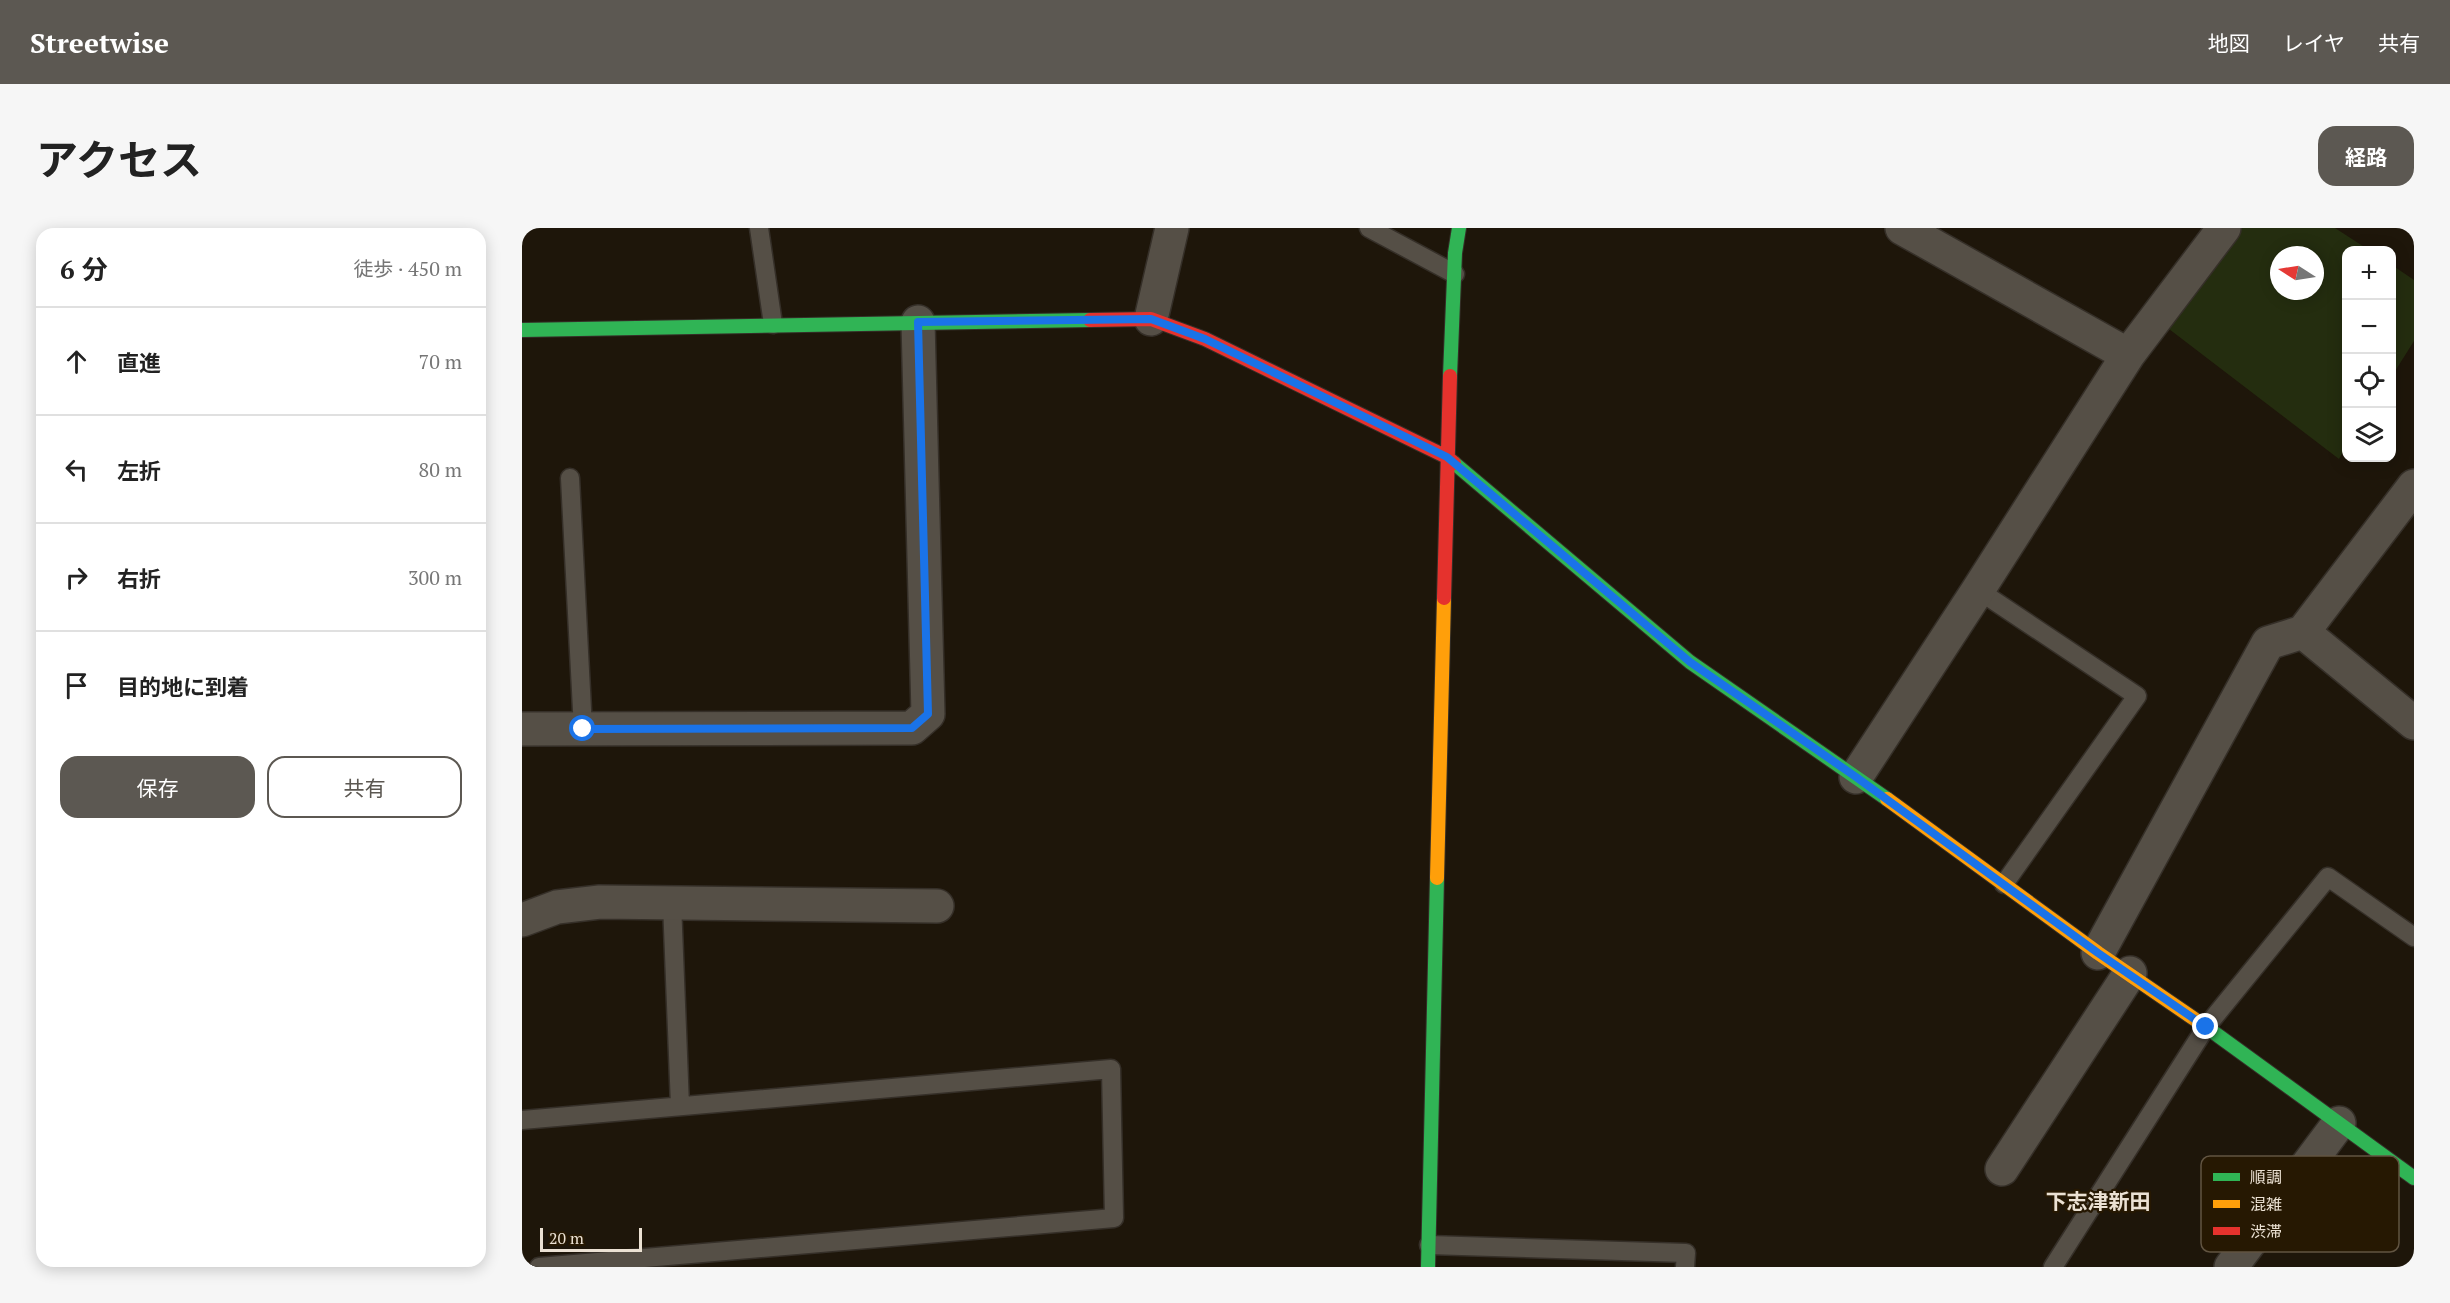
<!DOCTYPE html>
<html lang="ja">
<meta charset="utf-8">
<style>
:root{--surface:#fff;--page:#f6f6f6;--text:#222;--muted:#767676;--line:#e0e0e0;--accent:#5c5852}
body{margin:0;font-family:"PT Serif","Noto Sans JP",serif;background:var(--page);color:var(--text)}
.controls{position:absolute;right:18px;top:18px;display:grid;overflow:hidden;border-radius:12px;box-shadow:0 3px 15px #0003}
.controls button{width:54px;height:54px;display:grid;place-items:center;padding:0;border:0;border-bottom:2px solid var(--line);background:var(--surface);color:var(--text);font:30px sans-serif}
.compass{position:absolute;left:1748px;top:18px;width:54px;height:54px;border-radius:50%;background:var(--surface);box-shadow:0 3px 15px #0003;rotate:282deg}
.scale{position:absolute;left:18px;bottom:15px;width:102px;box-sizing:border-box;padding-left:6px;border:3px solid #ebe1d3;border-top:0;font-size:16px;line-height:21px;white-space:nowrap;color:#ebe1d3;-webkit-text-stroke:4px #261802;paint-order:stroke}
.stop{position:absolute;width:18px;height:18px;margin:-14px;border:4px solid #1a73e8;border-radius:50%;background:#fff}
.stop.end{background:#1a73e8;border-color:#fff;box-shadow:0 2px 6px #0008}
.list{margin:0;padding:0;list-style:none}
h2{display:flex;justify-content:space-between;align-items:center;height:78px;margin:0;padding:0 24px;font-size:26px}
h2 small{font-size:20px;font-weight:400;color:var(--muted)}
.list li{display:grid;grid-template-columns:39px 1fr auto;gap:18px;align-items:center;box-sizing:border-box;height:108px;padding:0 24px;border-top:2px solid var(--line)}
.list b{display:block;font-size:22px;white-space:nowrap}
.list em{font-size:20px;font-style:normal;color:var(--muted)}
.actions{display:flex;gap:12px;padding:18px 24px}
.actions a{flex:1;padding:14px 0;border:2px solid var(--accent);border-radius:18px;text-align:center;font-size:21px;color:var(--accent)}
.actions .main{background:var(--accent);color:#fff}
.icon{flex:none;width:33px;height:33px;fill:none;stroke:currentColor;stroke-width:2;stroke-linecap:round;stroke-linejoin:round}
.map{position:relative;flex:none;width:1892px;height:1039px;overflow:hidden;border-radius:18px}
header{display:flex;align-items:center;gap:36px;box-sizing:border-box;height:84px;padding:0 30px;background:var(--accent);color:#fff}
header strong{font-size:28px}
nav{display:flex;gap:33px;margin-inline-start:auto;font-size:21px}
.intro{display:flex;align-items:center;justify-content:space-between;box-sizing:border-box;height:144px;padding:0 36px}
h1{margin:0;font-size:42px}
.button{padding:15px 27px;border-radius:18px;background:var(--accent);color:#fff;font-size:21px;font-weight:700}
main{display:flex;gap:36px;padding:0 36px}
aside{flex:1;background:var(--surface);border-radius:18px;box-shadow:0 3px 15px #0003}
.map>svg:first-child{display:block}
.green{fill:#242d0f;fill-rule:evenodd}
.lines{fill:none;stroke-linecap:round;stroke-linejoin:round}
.lane-casing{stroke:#352f28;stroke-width:21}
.street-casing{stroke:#352f28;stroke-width:36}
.fast-casing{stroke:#352f28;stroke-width:16}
.slow-casing{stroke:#352f28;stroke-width:16}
.jam-casing{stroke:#352f28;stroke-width:16}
.lane{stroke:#554f46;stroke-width:18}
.street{stroke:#554f46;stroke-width:33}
.fast{stroke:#30b455;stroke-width:14}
.slow{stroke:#ff9f0a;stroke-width:14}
.jam{stroke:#e5322d;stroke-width:14}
.route{stroke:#1a73e8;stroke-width:8}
.labels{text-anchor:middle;stroke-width:4.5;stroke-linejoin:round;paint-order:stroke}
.quarter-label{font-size:21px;font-weight:bold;fill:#ebe1d3;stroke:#261802}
.key{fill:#261802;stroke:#615441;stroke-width:1.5}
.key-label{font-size:16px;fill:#ebe1d3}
</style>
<header>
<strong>Streetwise</strong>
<nav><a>地図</a><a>レイヤ</a><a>共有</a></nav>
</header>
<div class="intro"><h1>アクセス</h1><a class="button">経路</a></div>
<main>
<aside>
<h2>6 分<small>徒歩 · 450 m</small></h2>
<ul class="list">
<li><svg class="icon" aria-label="ahead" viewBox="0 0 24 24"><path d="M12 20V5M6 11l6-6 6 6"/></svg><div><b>直進</b></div><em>70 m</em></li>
<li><svg class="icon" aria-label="left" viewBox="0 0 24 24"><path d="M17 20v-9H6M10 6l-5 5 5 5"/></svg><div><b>左折</b></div><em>80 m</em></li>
<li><svg class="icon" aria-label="right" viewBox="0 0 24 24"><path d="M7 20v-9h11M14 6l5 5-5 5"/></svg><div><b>右折</b></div><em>300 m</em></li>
<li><svg class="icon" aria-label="arrive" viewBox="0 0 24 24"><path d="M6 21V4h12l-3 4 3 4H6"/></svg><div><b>目的地に到着</b></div></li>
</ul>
<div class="actions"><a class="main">保存</a><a>共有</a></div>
</aside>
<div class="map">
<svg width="1892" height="1039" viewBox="0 0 1892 1039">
<rect width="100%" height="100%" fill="#1e160a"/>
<path class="green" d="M1716 0H1813L1847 22H1824V218L1817 231 1647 101ZM1757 27H1793V63H1757Z
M1870 37 1892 52V113L1870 148Z"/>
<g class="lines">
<defs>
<path id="lane" d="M237 0 251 96
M847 0 933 46
M48 250 61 501
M1456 362 1615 468 1482 656
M150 675 158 878
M0 892 589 841 592 990 17 1039
M907 1017 1164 1025 1163 1039
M1531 1039 1684 799 1806 649 1892 709"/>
<path id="street" d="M1380 0 1606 127
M629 91 650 0
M1781 404 1892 495
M0 501 390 500 406 486 396 94
M1334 549 1456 362 1606 127 1702 0
M0 692 35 679 78 674 415 678
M1576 725 1746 415 1781 404 1892 258
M1480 941 1608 745
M1709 1039 1817 895"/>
<path id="fast" d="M0 102 568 92
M928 148 933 25 937 0
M932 235 1168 434 1365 571
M1687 801 1892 950
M906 1039 915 650"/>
<path id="slow" d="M1365 571 1576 725 1687 801
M915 650 922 370"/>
<path id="jam" d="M568 92 629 91 683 111 925 229 932 235
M922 370 928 148"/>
</defs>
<use href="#lane" class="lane-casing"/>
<use href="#street" class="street-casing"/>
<use href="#fast" class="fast-casing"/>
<use href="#slow" class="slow-casing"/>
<use href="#jam" class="jam-casing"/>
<use href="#lane" class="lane"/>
<use href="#street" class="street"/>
<use href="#fast" class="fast"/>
<use href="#slow" class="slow"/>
<use href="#jam" class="jam"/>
</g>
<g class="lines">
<path class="route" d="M61 501 390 500 406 486 396 94 629 91 683 111 925 229 1168 434 1334 549 1576 725 1684 799"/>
</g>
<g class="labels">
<g class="quarter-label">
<text x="1576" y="981">下志津新田</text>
</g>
</g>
<rect x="1679" y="928" width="198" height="96" rx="9" class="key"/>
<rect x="1691" y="945" width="27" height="8" fill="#30b455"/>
<rect x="1691" y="972" width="27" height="8" fill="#ff9f0a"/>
<rect x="1691" y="999" width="27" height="8" fill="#e5322d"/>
<g class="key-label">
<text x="1728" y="955">順調</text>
<text x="1728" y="982">混雑</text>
<text x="1728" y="1009">渋滞</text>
</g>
</svg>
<div class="controls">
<button>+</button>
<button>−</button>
<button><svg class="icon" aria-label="locate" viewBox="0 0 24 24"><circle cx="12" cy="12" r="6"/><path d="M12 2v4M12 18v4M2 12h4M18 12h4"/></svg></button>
<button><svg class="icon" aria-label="layers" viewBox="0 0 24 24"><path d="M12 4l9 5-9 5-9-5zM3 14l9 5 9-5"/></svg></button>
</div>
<svg class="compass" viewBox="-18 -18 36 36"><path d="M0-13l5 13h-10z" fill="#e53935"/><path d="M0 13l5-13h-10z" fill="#767676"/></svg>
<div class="scale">20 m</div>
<div class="stop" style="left:61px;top:501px"></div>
<div class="stop end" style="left:1684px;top:799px"></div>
</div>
</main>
